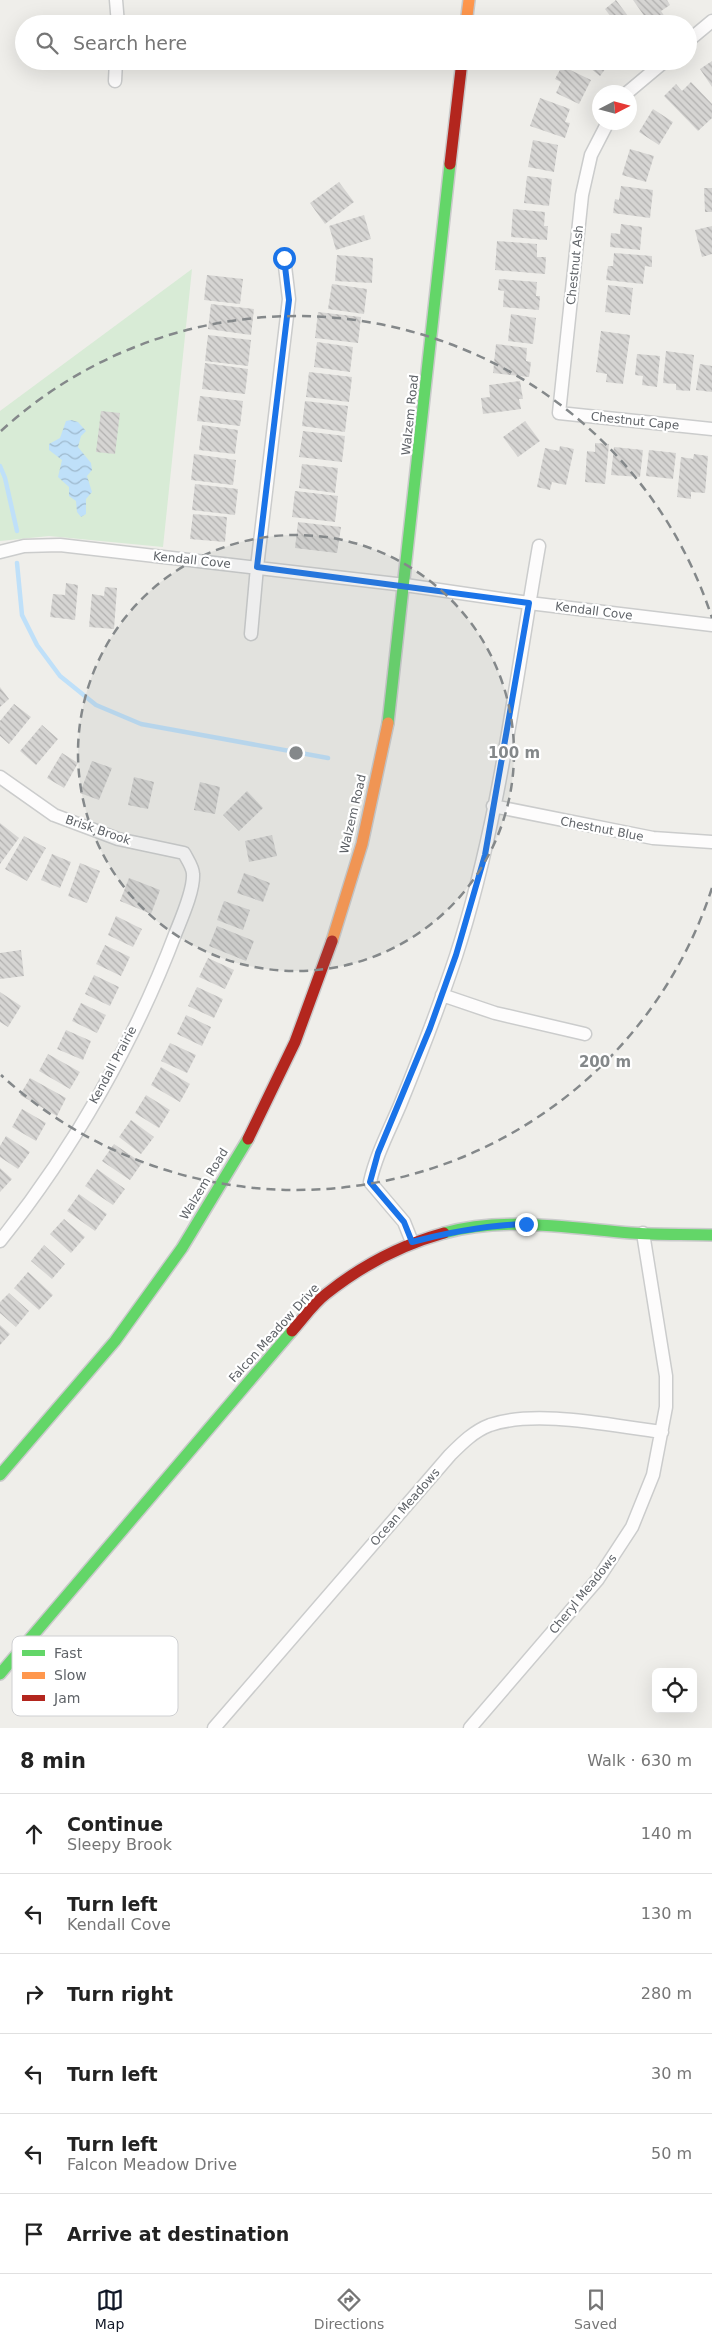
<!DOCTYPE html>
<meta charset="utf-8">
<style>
:root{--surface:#fff;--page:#f6f6f6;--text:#222;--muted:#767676;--line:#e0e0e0;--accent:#111827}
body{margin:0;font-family:"DejaVu Sans",sans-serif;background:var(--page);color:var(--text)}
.controls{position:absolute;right:15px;bottom:15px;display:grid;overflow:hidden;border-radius:8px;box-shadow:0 5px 20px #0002}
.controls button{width:45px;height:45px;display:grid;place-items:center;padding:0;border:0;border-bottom:1px solid var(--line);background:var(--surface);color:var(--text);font:25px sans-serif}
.compass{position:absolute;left:592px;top:85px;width:45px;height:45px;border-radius:50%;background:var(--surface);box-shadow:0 5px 20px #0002;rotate:84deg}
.stop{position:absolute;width:15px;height:15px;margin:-11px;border:4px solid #1a73e8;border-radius:50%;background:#fff}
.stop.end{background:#1a73e8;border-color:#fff;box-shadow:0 1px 5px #0008}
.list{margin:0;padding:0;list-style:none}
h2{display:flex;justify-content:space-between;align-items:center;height:65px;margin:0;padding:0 20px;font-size:21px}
h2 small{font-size:16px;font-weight:400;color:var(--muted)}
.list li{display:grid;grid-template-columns:32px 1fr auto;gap:15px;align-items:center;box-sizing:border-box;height:80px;padding:0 20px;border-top:1px solid var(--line)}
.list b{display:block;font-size:19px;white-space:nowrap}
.list p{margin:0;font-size:16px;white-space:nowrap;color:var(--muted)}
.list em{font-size:16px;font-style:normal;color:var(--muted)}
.icon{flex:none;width:28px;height:28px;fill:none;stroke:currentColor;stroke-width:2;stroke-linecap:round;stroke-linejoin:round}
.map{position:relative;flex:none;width:712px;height:1728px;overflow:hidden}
.search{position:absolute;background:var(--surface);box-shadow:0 5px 20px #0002;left:15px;right:15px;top:15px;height:55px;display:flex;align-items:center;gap:12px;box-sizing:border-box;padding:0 18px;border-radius:28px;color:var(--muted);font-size:19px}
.sheet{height:545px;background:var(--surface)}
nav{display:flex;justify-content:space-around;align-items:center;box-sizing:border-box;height:70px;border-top:1px solid var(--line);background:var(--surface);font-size:14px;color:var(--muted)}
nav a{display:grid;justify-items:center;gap:2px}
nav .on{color:var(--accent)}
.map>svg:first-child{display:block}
.green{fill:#d8ebd6}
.water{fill:url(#water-waves)}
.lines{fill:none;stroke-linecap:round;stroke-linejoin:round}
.stream{stroke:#bfe0f9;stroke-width:4.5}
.building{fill:url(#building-back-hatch)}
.street-casing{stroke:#cbcccc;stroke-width:15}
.fast-casing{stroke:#cacacb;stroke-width:14}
.slow-casing{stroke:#cacacb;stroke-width:14}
.jam-casing{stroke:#cacacb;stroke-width:14}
.street{stroke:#fdfcfc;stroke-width:12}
.fast{stroke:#63d668;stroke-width:11}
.slow{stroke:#ff974d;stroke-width:11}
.jam{stroke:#b3261e;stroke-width:11}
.route{stroke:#1a73e8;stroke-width:6}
.ring{fill:none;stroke:#84888a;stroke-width:2.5;stroke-dasharray:9 6}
.labels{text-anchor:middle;stroke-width:4.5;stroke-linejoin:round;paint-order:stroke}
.street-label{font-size:12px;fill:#5f6368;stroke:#fff}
.key{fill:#fff;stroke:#cfd0d2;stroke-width:1}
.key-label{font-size:14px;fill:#5f6368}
.centre{fill:#84888a;stroke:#fff;stroke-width:2.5}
.ring-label{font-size:15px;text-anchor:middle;font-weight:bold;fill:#84888a;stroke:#fff;stroke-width:4.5;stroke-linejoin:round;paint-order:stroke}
</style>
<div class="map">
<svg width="712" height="1728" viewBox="0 0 712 1728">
<defs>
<pattern id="water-waves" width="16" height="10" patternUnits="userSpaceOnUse" patternTransform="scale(1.25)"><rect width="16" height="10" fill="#bfe0f9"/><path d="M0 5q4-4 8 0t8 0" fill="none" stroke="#9eb9cd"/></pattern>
<pattern id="building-back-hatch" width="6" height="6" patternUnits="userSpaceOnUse" patternTransform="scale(1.25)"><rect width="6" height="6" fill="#d6d5d3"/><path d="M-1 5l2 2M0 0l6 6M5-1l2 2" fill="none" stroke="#b1b0af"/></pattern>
</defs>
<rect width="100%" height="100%" fill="#efeeea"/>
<path class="green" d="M192 269 163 547 49 536 0 541V411Z"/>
<path class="water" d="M71 420 78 422 86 431 81 436 78 447 91 463 92 470 87 476 92 492 86 499V514L81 517 77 512 76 501 69 496V487L58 477 62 460 49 450V444L60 438 66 421Z"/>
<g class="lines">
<path class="stream" d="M0 466 5 478 17 531
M17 563 22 615 37 645 60 676 96 705 141 724 328 758"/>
</g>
<path class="building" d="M616 0 634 24H610L614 21 605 9Z
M633 0H667L670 5 661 11 665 17 655 24H650Z
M581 61H605L609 64 600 76Z
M712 61V87L700 69Z
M562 66 591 80 579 104 556 93 561 82 555 79Z
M691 82 712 104V118L698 131 664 96 676 84 682 91Z
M540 98 570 109 565 122 570 123 565 138 530 126Z
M653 109 673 122 659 145 639 132Z
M533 140 558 145 554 172 528 167Z
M630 149 654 156 646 182 622 175Z
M527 176 552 179 549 206 524 203Z
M339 182 354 202 325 224 310 203Z
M621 186 653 190 650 218 613 213 615 199 619 200Z
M704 188H712V212H705Z
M513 209 545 212 544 226H548L547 240 511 237Z
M364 215 371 239 336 250 329 226Z
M621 224 642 227 640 250 610 247 611 233 620 234Z
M712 226V254L702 257 695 230Z
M497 241 537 244V257H546L545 274 495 270Z
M614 253 652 256V267L645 266 643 284 606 280 608 266H613Z
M337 255 373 258 372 283 335 281Z
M207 275 243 279 240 304 204 300Z
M499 279 537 282 536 296H540L539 310 503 307 504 291 498 290Z
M332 284 367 289 364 314 328 309Z
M608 285 633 288 630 315 605 312Z
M211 304 254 309 251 335 208 329Z
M318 312 361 317 358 343 315 338Z
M511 314 536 318 533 344 508 341Z
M601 331 630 335 623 384 606 382 607 374 596 372Z
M208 335 251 340 248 366 205 361Z
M317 342 353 347 350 372 314 367Z
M496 344 527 348 526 361 531 362 529 377 493 373Z
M666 351 694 355 690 391 676 390V384L663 383Z
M637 354 660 356 657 387 642 385 643 376 635 375Z
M205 363 248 369 245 394 202 389Z
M700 364 712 366V392L696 390Z
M309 372 352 377 349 402 306 397Z
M520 381 523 399H519L521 409 483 414 481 398 490 397 489 385Z
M200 396 243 401 240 426 197 421Z
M305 401 348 406 345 432 302 426Z
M101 411 120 413 115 454 96 452Z
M525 421 540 441 518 457 503 437Z
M202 425 238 430 235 454 199 450Z
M303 431 345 436 342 462 299 457Z
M595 443 609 444 605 484 585 482 587 451 595 452Z
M560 446 574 449 566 485 552 482 550 490 537 487 545 448 559 451Z
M614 447 643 450 640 477 611 475Z
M649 450 676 453 673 479 646 476Z
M194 454 236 460 233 485 191 480Z
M694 454 708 456 705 493 691 492V499L677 497 681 457 693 459Z
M302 464 338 468 335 493 299 488Z
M195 484 238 489 235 515 192 510Z
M295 491 338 496 335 522 292 517Z
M193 514 227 517 225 542 190 539Z
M298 522 341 527 337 553 295 548Z
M66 583 78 585 75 620 50 617 53 594 65 595Z
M105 587 117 588 114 629 89 627 92 594 104 596Z
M0 687 9 699 0 707Z
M14 704 31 717 9 744 0 736V721Z
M42 725 58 739 36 765 20 751Z
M62 753 78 763 64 788 47 778Z
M92 761 112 768 99 800 80 793Z
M134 777 154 782 148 809 128 805Z
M200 782 220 787 215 814 194 810Z
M247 791 263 808 239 831 223 815Z
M0 823 19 838 0 864Z
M272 835 277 856 249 862 245 841Z
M24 836 46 848 27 881 5 869Z
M52 854 71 862 60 888 41 880Z
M80 863 100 871 87 903 68 896Z
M244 873 270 883 263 902 237 893Z
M129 878 160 890 151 914 120 901Z
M224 901 250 910 243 930 217 920Z
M116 916 142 929 133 947 108 935Z
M217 926 254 941 246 961 209 946Z
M105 945 130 957 121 976 96 964Z
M21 950 24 976 0 979V953Z
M208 958 234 970 225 989 199 977Z
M94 975 119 987 110 1006 85 994Z
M197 987 223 999 214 1018 188 1006Z
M0 992 21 1006 8 1027 0 1022Z
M81 1003 106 1015 97 1033 72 1021Z
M186 1015 211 1027 202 1046 177 1034Z
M66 1030 91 1041 83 1060 57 1049Z
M170 1043 196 1055 187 1073 161 1061Z
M48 1054 80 1072 70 1089 39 1071Z
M161 1067 190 1084 180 1102 151 1085Z
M30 1078 66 1098 57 1116 20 1095Z
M146 1095 170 1110 159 1128 135 1113Z
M22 1109 46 1123 36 1141 12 1127Z
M131 1120 154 1137 141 1154 119 1137Z
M6 1136 30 1152 18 1169 0 1157V1146Z
M114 1144 142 1163 130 1180 102 1161Z
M0 1168 12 1179 0 1192Z
M97 1169 125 1189 113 1205 85 1186Z
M79 1194 107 1214 95 1231 67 1211Z
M64 1219 85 1237 71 1253 50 1234Z
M44 1245 65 1264 52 1279 31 1261Z
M28 1272 53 1295 39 1310 14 1288Z
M9 1293 29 1311 16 1327 0 1313V1302Z
M0 1325 10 1334 0 1345Z"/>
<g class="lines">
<defs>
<path id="street" d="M116 0 118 24
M688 41 712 21
M115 81 116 61
M628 92 665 61
M608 122 591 155 582 195 559 413 712 429
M0 552 24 546 60 545 405 585 529 603 712 625
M251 634 257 567 289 299 284 258
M0 777 54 815 118 839 184 853C187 859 193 867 193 874 194 890 182 917 176 932 135 1041 73 1150 0 1241
M493 806 653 838 712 842
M442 995 495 1013 585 1034
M412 1242 404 1222 370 1182C376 1155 389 1131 400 1105 420 1056 439 1007 456 956 499 824 515 683 539 546
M214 1728 450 1455C462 1443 474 1431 490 1425 537 1409 612 1426 662 1432
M470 1728 598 1579 632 1527 653 1475 666 1407V1376L643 1233"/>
<path id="fast" d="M388 723 450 164
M444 1233C504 1216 570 1228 631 1233 658 1235 685 1234 712 1235
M0 1475 115 1341 182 1248 248 1139
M0 1674 292 1331"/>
<path id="slow" d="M466 24 469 0
M332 941 362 844 388 723"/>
<path id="jam" d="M450 164 462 61
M248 1139 295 1042 332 941
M292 1331C303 1319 313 1304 326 1294 361 1266 401 1245 444 1233"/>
</defs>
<use href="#street" class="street-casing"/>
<use href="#fast" class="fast-casing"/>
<use href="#slow" class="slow-casing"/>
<use href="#jam" class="jam-casing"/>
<use href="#street" class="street"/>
<use href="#fast" class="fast"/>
<use href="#slow" class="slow"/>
<use href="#jam" class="jam"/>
</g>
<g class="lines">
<path class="route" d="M284 258 289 300 257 567 529 603 485 855 456 955 430 1028 378 1153 370 1182 404 1222 412 1242C450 1232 486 1225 526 1224"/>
</g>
<circle cx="296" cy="753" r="218" fill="#84888a" fill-opacity=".12"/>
<g class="ring">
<circle cx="296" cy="753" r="218"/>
<path d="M712 888A437 437 0 0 1 1 1075M1 431A437 437 0 0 1 712 618"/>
</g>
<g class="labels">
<g class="street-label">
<text transform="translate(575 265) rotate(-84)" y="4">Chestnut Ash</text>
<text transform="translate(410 415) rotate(-84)" y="4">Walzem Road</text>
<text transform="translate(635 421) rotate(6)" y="4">Chestnut Cape</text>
<text transform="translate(192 560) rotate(6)" y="4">Kendall Cove</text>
<text transform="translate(594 611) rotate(7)" y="4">Kendall Cove</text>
<text transform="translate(353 814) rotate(-77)" y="4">Walzem Road</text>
<text transform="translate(602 829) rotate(11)" y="4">Chestnut Blue</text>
<text transform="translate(98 830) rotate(19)" y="4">Brisk Brook</text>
<text transform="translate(113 1065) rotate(-62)" y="4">Kendall Prairie</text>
<text transform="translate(204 1184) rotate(-59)" y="4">Walzem Road</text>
<text transform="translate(274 1333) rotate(-48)" y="4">Falcon Meadow Drive</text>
<text transform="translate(405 1507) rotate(-49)" y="4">Ocean Meadows</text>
<text transform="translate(583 1594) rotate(-51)" y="4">Cheryl Meadows</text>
</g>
</g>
<rect x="12" y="1636" width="166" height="80" rx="8" class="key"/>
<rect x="22" y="1650" width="23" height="6" fill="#63d668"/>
<rect x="22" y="1672" width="23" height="7" fill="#ff974d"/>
<rect x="22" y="1695" width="23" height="6" fill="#b3261e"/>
<g class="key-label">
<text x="54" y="1658">Fast</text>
<text x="54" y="1680">Slow</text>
<text x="54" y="1703">Jam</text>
</g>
<circle cx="296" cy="753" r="8" class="centre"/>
<g class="ring-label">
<text x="514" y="758">100 m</text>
<text x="605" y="1067">200 m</text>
</g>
</svg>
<div class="controls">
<button><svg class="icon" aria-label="locate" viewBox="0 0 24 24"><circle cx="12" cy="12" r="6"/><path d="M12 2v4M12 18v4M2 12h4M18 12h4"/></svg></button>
</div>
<svg class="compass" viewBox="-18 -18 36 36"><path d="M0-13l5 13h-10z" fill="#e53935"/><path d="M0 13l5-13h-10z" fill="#767676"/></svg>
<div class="stop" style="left:284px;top:258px"></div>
<div class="stop end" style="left:526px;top:1224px"></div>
<div class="search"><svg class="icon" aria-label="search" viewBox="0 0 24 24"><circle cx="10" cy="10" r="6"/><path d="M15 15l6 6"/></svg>Search here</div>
</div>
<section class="sheet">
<h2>8 min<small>Walk · 630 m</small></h2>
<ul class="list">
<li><svg class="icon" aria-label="ahead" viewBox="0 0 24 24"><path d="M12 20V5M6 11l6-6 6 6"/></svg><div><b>Continue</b><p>Sleepy Brook</p></div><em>140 m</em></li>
<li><svg class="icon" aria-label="left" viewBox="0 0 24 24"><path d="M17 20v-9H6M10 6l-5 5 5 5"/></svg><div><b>Turn left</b><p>Kendall Cove</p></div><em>130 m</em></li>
<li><svg class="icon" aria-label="right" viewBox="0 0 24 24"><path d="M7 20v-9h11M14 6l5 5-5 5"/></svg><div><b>Turn right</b></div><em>280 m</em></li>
<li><svg class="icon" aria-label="left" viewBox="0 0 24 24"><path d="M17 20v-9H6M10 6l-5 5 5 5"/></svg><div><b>Turn left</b></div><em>30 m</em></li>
<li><svg class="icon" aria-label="left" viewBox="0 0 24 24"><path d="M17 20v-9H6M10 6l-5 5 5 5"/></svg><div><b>Turn left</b><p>Falcon Meadow Drive</p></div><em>50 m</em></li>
<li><svg class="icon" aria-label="arrive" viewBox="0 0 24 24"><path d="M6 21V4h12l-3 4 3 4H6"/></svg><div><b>Arrive at destination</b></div></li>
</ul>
</section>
<nav>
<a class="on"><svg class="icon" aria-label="map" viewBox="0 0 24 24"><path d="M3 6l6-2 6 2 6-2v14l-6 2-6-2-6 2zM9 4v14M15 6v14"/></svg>Map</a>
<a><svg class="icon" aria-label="directions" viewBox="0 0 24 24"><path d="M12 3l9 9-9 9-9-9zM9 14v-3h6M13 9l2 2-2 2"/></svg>Directions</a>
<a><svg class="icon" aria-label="saved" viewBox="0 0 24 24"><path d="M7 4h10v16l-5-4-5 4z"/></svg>Saved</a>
</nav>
